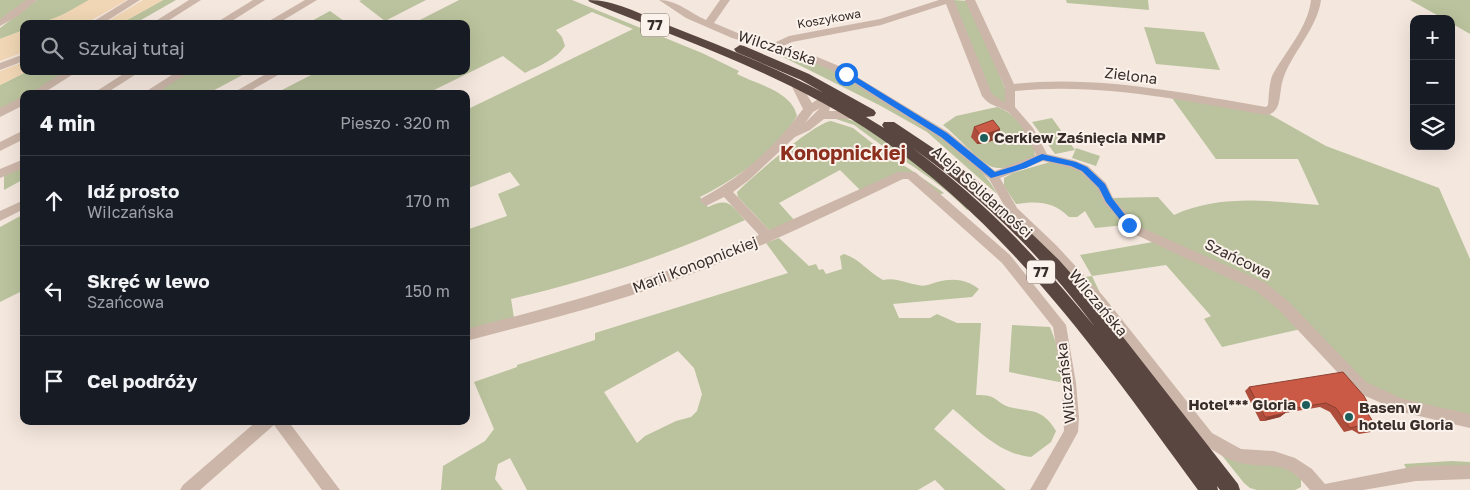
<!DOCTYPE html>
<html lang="pl">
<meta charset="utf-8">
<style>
:root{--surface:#171b24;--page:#20242c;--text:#f1f3f6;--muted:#9ea1a6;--line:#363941}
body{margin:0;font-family:"Golos Text",sans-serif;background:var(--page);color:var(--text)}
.controls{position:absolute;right:15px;top:15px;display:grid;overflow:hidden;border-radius:10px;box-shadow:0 5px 20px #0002}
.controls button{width:45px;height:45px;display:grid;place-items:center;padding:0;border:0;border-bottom:1px solid var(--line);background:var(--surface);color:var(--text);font:25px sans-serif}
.stop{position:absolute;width:15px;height:15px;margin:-11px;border:4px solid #1a73e8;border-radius:50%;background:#fff}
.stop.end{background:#1a73e8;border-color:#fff;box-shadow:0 1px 5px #0008}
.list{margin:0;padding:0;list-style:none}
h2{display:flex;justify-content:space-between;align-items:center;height:65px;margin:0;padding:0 20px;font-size:21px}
h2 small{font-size:16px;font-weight:400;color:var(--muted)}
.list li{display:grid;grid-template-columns:32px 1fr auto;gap:15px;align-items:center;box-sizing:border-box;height:90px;padding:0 20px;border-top:1px solid var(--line)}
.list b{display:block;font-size:19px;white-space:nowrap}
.list p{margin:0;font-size:16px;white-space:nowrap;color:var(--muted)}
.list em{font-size:16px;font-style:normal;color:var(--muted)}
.icon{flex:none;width:28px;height:28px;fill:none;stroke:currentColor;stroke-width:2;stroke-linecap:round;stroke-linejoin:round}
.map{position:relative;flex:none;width:1470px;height:490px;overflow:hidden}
.search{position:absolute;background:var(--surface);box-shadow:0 5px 20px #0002;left:20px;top:20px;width:450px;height:55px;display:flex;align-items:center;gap:12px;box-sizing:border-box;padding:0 18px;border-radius:10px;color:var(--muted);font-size:19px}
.panel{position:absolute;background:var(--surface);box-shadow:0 5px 20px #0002;left:20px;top:90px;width:450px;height:335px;border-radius:10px}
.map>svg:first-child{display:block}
.green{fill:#bac39d;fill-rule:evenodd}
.sand{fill:#f0d6b4}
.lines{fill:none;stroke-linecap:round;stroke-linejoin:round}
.minor{fill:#ccb6a9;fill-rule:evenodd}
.highway{fill:#5a4640;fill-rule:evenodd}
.wall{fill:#ae4d3b}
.shaded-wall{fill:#8d3f30}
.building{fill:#ca5a45;stroke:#8d3f30}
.route{fill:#1a73e8}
.poi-dot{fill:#1d5d5b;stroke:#fbf2eb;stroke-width:2}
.labels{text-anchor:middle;stroke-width:4;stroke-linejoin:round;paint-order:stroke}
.far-street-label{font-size:12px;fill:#392d29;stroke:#fbf2eb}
.shield{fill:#fbf2eb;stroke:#736863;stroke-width:1}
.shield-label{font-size:14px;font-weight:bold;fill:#392d29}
.street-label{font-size:15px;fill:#392d29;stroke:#fbf2eb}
.poi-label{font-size:15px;font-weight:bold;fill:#392d29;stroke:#fbf2eb;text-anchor:start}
.district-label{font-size:20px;font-weight:bold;fill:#8c2f1f;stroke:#fbf2eb}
</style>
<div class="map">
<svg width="1470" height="490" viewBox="0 0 1470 490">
<rect width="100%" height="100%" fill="#f4e7de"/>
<path class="green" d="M0 0H28L0 20Z
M37 0H89C67 13 50 24 24 24V30L0 39V28Z
M163 0H176L134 24H120Z
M362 0H426L385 21 359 1Z
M459 0H572L702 53 739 71 737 74C756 84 792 91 797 116 774 153 737 178 700 197L708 207C729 197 731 205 745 220 672 254 589 281 511 299L514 318 466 330V230L507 216 498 194 520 185 510 172 466 189V110L633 29 592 12 556 30 562 37 565 46C556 60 540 65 525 73L503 56 426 94H274L319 71H466V24H412Z
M953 0 968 1 1007 93 1005 104 993 99Z
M1066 0H1148L1149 10 1067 3Z
M1410 0H1470V34L1451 23V19H1444Z
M330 11 344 21 339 24H306Z
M1144 27 1204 32 1220 70 1156 64Z
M758 46C784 53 810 59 834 71 849 78 863 88 877 96 912 118 980 157 997 194L927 132 881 106 785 58 756 47Z
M28 71H71L31 94H24V98L0 109V85Z
M189 71H250L207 94H150Z
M1172 98 1260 111 1271 115 1326 146 1439 188 1470 259V418L1384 396 1362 385 1277 297 1140 231 1110 198 1158 197 1174 215C1220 194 1271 201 1319 205L1298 159H1216Z
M997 107C1017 114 1035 135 1035 157 1025 164 1002 172 990 166 976 158 957 136 943 125L956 116Z
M830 117 844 118 857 122 923 166 969 209 967 210C946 188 921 171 895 155V149L888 150 854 125Z
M1052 118 1075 150 1055 154 1032 122Z
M831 121 853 128 886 154V156L908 168 944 193 939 195 909 172H905L861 191 840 170 779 203 795 221 771 232 738 197 737 192C751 178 814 123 831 121Z
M1076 148 1100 156 1096 166 1072 158Z
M1050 162 1070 165 1092 179 1125 225 1095 228 1085 211 1077 217H1069C1053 201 1037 201 1016 204L1004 186V178L1013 173Z
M24 165V179L4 190V176Z
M24 214V290L0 302V227Z
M779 238 809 266 816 264 819 270 823 269 826 274 842 269 840 256 844 254C860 259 868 272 883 280 896 277 905 283 918 285 925 287 930 284 937 282 953 278 966 279 979 289L972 297 893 304 899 318H930L937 314 957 323H981L976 395C981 395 987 395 992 397 998 400 1002 405 1009 407 1031 412 1043 408 1056 431L1051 442 1031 457C999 454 977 429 953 409L934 429 1006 490H945L935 480 918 490H527L510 458 498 464 495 479 503 490H441L443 466 485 441 494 429 474 382 517 367V365L595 340V333L788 273 766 243ZM678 351 694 368 702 394 697 411 691 417 676 421 645 436 637 443 604 392Z
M1153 242 1252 285 1301 329 1222 347 1204 319 1211 316 1166 265 1092 276 1101 295 1084 277 1092 276 1080 255Z
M1012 325 1050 327 1056 343 1064 383 1009 372Z
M1220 453 1284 466 1301 479V487L1295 490H1257L1250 488 1244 483Z
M1451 461 1470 462V468L1407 470 1404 464Z"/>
<path class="sand" d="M89 0H127L85 24H40L64 14Z
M143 0H163L120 24H103Z
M24 30V52L0 61V39Z
M24 62V71H28L0 85V71Z"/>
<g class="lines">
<path class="minor" d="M26 0H37L18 16 0 26V19Z
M128 0H140L102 24H89Z
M189 0H201L163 24H151Z
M253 0H265L227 24H214Z
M305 0H317L277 24H264Z
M659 0C677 0 690 13 706 20L720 0H730L714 23 740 34 774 43 789 36 880 19 939 0H954L992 94 1005 103V88L965 0H975L1014 84C1099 75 1182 93 1266 107L1268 105C1269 96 1269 82 1273 74 1286 51 1308 27 1311 0H1321C1317 32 1284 60 1281 89 1279 100 1280 111 1268 115 1184 101 1101 82 1015 91V107L1033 128 1047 154 1073 160 1088 166 1106 183 1113 198 1138 226 1266 283 1289 302 1366 382 1403 399 1470 414V428L1402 412 1356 392 1279 310 1256 291 1130 232 1104 203 1097 188 1080 172 1070 168 1043 161 1000 178 1017 208 1056 245 1104 297 1212 433 1241 449 1274 451 1295 458 1312 469 1325 484 1416 466 1470 465V479L1416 481 1363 490H1310C1284 457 1273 470 1240 463 1226 460 1213 450 1202 443L1094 305 1048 253 1009 214 989 179 940 138 831 70 802 58 732 38 686 18ZM946 4 982 96C989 106 999 106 1008 112 1021 122 1030 140 1036 155L995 171 948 132 839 66 810 54 783 46 792 42 881 25Z
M374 20 377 21 378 24H368Z
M24 54V61L0 70V63Z
M65 71H78L42 94H29Z
M128 71H141L105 94H92Z
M178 71H191L155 94H142Z
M271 71H285L245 94H231Z
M796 81 800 83 812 103 831 91H839L840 94 832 100 829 111H853L858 115 853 119H824L810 130 795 137 749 180 733 192 769 230 898 172H915L1010 255 1066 325 1076 383 1079 418 1078 432 1046 490H1030L1064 431 1062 383 1053 327 1002 263 908 179H903C826 216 748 254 667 283 601 307 534 323 466 341V329C568 303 662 277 759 235L724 197 706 206 700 201 702 198C743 176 776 146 803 109L791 85ZM820 108 805 123 813 112Z
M24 96V105L0 117V108Z
M24 130V139L0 151V142Z
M24 159V168L0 178V169Z
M24 200V209L0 221V211Z
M257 421H288L340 490H322L274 425 200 490H180L183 485Z"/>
<path class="highway" d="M588 0C615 0 640 14 665 24 718 45 773 66 824 93L801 80 736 52 734 49 740 45 744 46 809 74 874 110 876 113 874 116 866 117 884 128 882 125 884 122H894L948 158 977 181 1059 260 1091 296 1238 484 1240 490H1220L1217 486 1218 490H1198C1104 361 1013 230 880 138 792 77 688 42 590 2ZM911 147C982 196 1043 258 1095 327 1040 260 982 198 911 147Z"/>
</g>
<path class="wall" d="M974 127 1000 129 997 139 985 143 977 144 971 137Z
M1249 387 1369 405 1364 408 1377 428 1371 432 1359 434 1352 430 1344 432 1330 412 1320 407 1285 413 1280 417 1264 421H1260L1245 391Z"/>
<path class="shaded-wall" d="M1000 129 997 139 985 143 977 144 980 135Z
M1285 413 1280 417 1264 421 1268 417Z"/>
<path class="building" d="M993 120 1000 129 989 133 980 135 974 127Z
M1343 372 1364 396 1369 405 1363 406 1377 428 1365 430 1358 426 1350 428 1336 408 1326 403 1283 410 1285 413 1268 417H1265L1249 387Z"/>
<path class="route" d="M843 72H848L947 133 995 172 1020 164 1042 154 1076 162 1087 167 1105 184 1112 198 1133 225 1132 227H1126L1106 202 1099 188 1082 171 1071 166 1043 160 1026 168 991 178 941 137 843 75Z"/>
<g class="poi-dot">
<circle cx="984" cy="138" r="5"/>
<circle cx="1306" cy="405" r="5"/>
<circle cx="1349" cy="417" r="5"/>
</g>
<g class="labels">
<g class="far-street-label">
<text transform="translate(829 19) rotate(-10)" y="4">Koszykowa</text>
</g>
<g class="shield">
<rect x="641" y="13.5" width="28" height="23" rx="4"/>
<rect x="1027" y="260.5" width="28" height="23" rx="4"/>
</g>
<g class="shield-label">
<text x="655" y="30">77</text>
<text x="1041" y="277">77</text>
</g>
<g class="street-label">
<text transform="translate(777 48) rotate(18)" y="5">WiIczańska</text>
<text transform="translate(1131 76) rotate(7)" y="5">Zielona</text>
<text transform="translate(982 192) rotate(42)" y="5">Aleja Solidarności</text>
<text transform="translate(1238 259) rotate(26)" y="5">Szańcowa</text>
<text transform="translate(695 265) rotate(-21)" y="5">Marii Konopnickiej</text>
<text transform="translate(1098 303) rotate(50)" y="5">WiIczańska</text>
<text transform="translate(1066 383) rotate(-96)" y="5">Wilczańska</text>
</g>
<g class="poi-label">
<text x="994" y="143">Cerkiew Zaśnięcia NMP</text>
<text x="1296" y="410" text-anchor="end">Hotel*** Gloria</text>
<text x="1359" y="413">Basen w<tspan x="1359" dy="17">hotelu Gloria</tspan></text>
</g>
<g class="district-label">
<text x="843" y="160">Konopnickiej</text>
</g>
</g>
</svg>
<div class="controls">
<button>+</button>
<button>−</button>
<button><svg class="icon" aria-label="layers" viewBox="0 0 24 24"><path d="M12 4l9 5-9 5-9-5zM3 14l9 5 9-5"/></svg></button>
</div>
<div class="stop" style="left:846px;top:74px"></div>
<div class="stop end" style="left:1129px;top:225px"></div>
<div class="search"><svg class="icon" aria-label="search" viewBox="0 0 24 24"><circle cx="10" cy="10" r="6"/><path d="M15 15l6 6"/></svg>Szukaj tutaj</div>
<section class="panel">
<h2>4 min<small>Pieszo · 320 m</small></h2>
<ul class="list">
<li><svg class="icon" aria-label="ahead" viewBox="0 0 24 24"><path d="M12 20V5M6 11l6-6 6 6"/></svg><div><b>Idź prosto</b><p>WiIczańska</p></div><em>170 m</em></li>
<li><svg class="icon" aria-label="left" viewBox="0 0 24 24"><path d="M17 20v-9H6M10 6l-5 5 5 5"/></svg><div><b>Skręć w lewo</b><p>Szańcowa</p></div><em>150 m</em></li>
<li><svg class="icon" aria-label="arrive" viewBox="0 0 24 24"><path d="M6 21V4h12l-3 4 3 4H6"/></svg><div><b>Cel podróży</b></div></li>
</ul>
</section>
</div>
